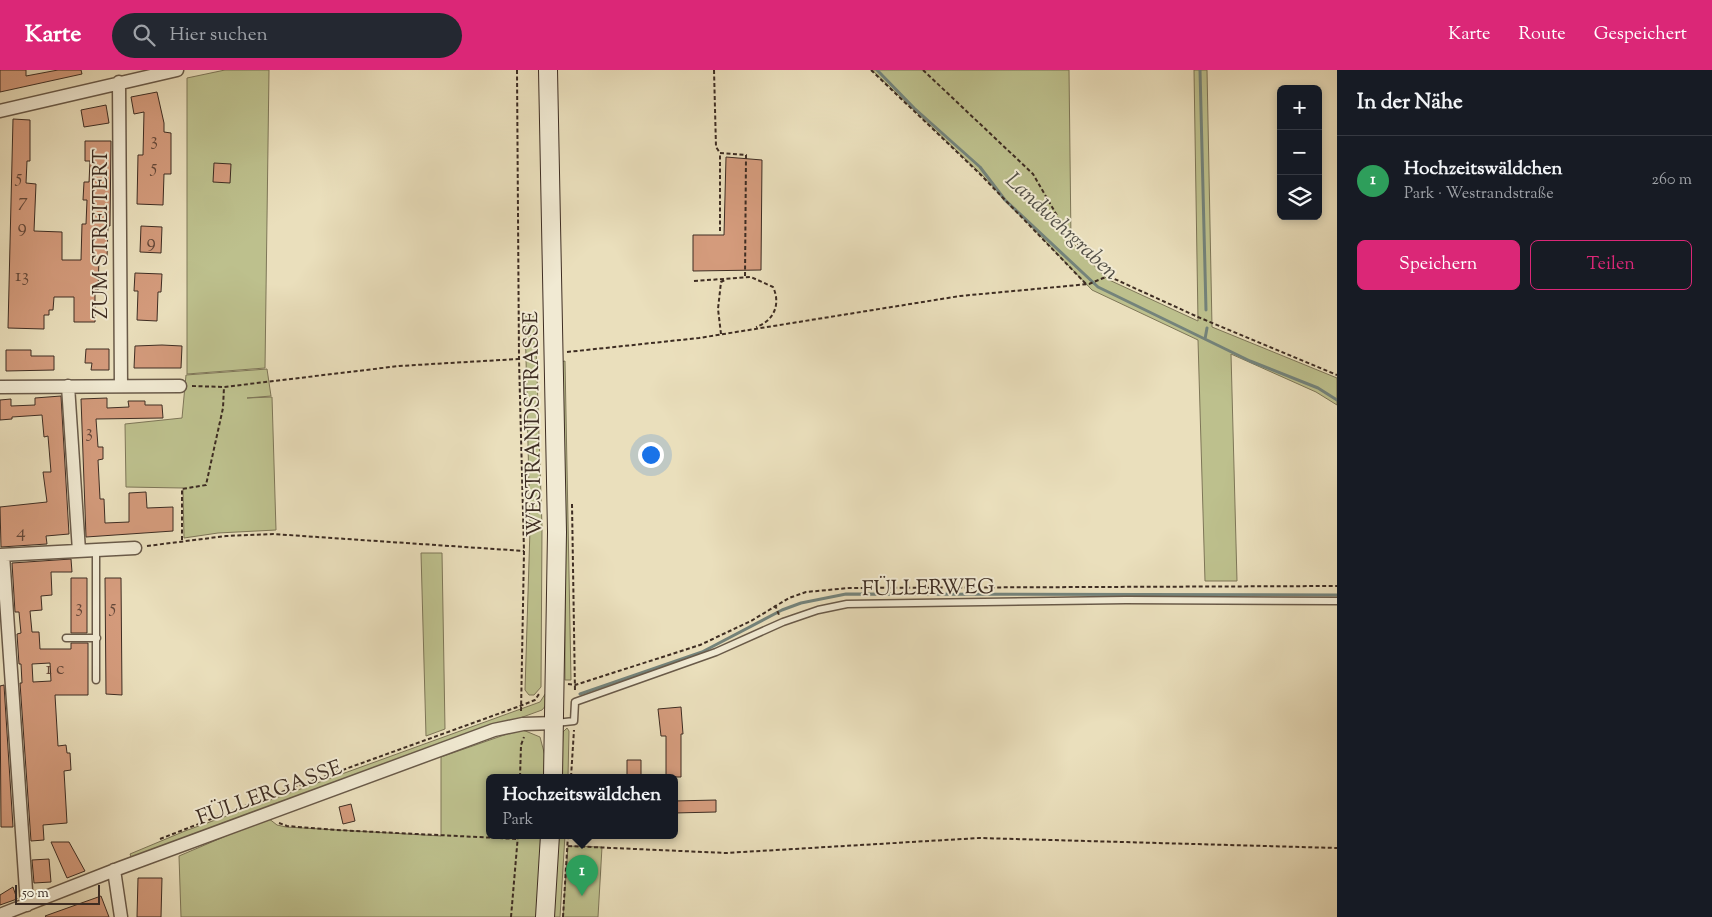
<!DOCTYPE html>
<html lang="de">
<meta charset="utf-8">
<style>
:root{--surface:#171b24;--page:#242831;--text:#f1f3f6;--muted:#9ea1a6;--line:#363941;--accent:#db2777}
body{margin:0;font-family:"Sorts Mill Goudy",serif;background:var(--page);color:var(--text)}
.controls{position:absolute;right:15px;top:15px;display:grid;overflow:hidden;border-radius:8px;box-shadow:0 2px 8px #0003}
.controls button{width:45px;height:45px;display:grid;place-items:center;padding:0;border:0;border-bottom:1px solid var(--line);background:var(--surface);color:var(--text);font:25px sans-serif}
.scale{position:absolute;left:15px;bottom:12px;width:85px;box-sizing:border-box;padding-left:5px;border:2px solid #3e2d23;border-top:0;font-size:14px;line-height:18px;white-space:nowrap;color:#3e2d23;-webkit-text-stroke:4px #f1ead3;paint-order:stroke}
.you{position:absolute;left:650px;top:384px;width:18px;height:18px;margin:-12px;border:4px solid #fff;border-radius:50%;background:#1a73e8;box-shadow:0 0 0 8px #1a73e833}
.badge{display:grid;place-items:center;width:32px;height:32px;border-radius:50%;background:var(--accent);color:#fff;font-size:16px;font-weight:700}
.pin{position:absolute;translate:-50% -41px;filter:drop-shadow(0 1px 2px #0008)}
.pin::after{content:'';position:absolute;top:26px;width:18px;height:15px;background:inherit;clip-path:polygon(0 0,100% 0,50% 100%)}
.popup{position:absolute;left:486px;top:704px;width:192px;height:65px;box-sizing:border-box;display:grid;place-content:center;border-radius:8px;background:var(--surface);filter:drop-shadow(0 1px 4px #0005);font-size:16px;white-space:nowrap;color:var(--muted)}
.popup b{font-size:19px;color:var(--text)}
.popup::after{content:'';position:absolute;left:50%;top:100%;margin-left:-10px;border:10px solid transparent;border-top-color:var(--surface)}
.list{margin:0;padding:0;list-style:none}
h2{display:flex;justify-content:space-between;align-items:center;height:65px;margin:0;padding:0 20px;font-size:21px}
h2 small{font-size:16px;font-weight:400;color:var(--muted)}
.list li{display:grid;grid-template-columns:32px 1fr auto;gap:15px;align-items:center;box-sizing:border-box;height:90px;padding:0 20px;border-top:1px solid var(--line)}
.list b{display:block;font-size:19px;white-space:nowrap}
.list p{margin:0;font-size:16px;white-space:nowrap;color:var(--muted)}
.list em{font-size:16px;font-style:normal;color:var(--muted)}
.actions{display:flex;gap:10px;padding:15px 20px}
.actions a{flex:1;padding:11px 0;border:1px solid var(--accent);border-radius:8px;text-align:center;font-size:18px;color:var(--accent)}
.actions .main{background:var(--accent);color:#fff}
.icon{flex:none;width:28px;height:28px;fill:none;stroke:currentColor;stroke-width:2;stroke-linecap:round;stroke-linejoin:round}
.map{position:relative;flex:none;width:1337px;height:847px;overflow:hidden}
header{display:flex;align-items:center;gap:30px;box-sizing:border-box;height:70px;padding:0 25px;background:var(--accent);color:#fff}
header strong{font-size:24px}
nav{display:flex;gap:28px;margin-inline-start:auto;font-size:18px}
.search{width:350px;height:45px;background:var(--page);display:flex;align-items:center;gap:12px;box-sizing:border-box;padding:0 18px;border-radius:28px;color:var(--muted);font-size:19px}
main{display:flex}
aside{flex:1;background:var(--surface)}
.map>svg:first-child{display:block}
.green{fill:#bdc08d;stroke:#7e7658}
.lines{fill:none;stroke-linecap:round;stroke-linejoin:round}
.stream{stroke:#74837b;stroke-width:3}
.building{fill:#d49b7c;stroke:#3e2d23;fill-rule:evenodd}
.lane-casing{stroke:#695a49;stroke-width:9}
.street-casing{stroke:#695a49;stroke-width:15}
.secondary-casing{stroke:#3e2d23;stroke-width:20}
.path{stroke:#3e2d23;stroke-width:2;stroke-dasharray:4 2.5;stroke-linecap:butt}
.lane{stroke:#f1ead3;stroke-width:6}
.street{stroke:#f1ead3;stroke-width:12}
.secondary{stroke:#f1ead3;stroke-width:18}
.labels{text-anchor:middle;stroke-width:4;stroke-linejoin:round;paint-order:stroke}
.number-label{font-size:19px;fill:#644839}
.street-label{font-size:21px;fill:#3e2d23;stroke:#f1ead3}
.water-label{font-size:22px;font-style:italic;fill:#545148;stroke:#f1ead3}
</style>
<header>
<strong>Karte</strong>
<div class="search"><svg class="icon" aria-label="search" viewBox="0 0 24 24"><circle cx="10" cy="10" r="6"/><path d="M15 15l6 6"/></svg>Hier suchen</div>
<nav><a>Karte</a><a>Route</a><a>Gespeichert</a></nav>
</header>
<main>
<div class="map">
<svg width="1337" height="847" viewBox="0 0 1337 847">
<rect width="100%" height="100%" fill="#eadfbc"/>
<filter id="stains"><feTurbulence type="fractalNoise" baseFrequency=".004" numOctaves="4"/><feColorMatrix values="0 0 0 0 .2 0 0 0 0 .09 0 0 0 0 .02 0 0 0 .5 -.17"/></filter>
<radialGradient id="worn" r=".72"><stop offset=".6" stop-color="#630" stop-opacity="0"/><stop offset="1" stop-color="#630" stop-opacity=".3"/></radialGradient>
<path class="green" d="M225 0H269L265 298 187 304V8Z
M872 0H1069L1071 171 1107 209 1198 251 1194 0H1207L1212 257 1337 308V335L1316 322 1231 284 1237 511H1205L1198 270 1092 220 980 103Z
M525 246H535L542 457 541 617 534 625H529L525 620 530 459Z
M565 291 571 610H565V462L561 292Z
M267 299 271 326 247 328 272 327 276 460 218 463 184 468 183 418 126 417 125 354 182 348 186 305Z
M421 483H442L445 659 426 666Z
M549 618 547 634 542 640 132 789 130 784 185 761 540 632Z
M567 658 569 661 568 707H561L563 662Z
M523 660 540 667 545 686V707H490V765H544L539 847H181L179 786 268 748 277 755 286 757 441 766V687L510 663Z
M557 765H565L560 847H552Z
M568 776 602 777 598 847H563Z"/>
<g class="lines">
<path class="stream" d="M877 0 914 38 980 97 1005 130 1098 217 1250 291 1318 318 1337 330
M1200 0 1206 240
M1205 269 1207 258
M580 624 702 582 782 540 801 533 846 524 1337 525"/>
</g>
<path class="building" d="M0 0H26V6L58 0H81L82 4 0 22Z
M157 22 164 53V62L171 63V104H164L163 135 137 134 138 85H143L144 42 134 44 131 27Z
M106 35 109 53 84 57 81 40Z
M13 49 30 50V91H27L26 113 36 114 34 161 62 162V190H81L82 154H86L87 130H83L84 112H89L90 91H85V71H111L110 156H108L107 188H99L98 220H95V252H74V227H54L53 240H49V245H44V259L8 258Z
M726 87 762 90 761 200 693 201V165H724Z
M214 93 231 94 230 113 213 112Z
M141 156 162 157 161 183 140 182Z
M135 203 162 204 161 222H158L157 251 137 250 138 221H134Z
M162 275 182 276 181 298H134L135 276Z
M86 279H109V300H91L92 293H85Z
M6 280H31V286H54V300L6 301Z
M61 326 69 464 46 466 47 474 1 477 0 437 47 432 43 402H51L48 366 44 367 42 345 12 347V349L0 350V330L11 329V336L35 335V328Z
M107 328V338L129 337 128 331H145V335H162L163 348 96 349 98 377H103V389L98 390 100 429H104L105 453 129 452V423L146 422 147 438 173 437V461L86 467 81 329Z
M71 489 72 502H51L52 525 41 526 42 540 30 541 32 562H39L40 579H71V573H88V625H55L58 676 66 675 67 683H70L71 700 64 701 67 753 43 755 44 770 31 771 20 613H22L21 594H19L17 564 21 563 20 553 19 542H15L12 493ZM50 593 51 611 33 612 32 594Z
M71 508H87V563H71Z
M105 508H121L122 625 106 624Z
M4 615 13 757H1L0 616Z
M681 637 683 664H681V707H666V666H661L658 639Z
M627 690H641V707H627Z
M716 730V742L674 743V731Z
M351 734 355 751 343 754 339 737Z
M51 772H69L85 801 67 808Z
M49 789 51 812 34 813 32 790Z
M138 808H162L161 847H137Z
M13 817 17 829 0 835V825Z
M101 826 109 847H46L45 846Z"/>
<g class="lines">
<defs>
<path id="lane" d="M96 480V610
M66 568H97
M556 653 574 651 575 632 716 582 783 552 818 540 847 534 1126 530 1337 531"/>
<path id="street" d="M119 12 121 316
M0 41 177 0
M68 316 79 481
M0 317 180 316
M0 485 135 478
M3 485 27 835
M114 800 121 847
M0 845 120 798 494 660 523 654 556 653"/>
<path id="secondary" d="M548 0 557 462 553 707
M545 847 550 765"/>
</defs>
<use href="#lane" class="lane-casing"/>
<use href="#street" class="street-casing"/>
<use href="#secondary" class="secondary-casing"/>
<path class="path" d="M517 0 519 289 524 481 521 642
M714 0 716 77 720 83
M871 0 979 103 1087 215
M923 0 1033 104 1059 149 1082 179 1108 206 1198 247 1337 305
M720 161V83L746 85 745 208
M694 211 751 207 773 217C781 234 774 251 756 257
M721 264 718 239 721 212 725 210
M567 282 699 268 960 226 1089 214 1108 206
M192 316 224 317 399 296 518 289
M572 434 575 622
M182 470V419L206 415 223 338 224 317
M147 476 226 466 273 464 524 481
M775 535 779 545
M568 614 575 615 700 575 751 551 789 528 806 522 849 518 1337 516
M520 707 521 675 524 667
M571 707 574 660
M279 753 287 756 336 760 518 769
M160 769 265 728 520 636 535 630 539 624
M568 776 726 783 979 768 1337 778
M511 847 518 765
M563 847 568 765"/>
<use href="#lane" class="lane"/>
<use href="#street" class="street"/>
<use href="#secondary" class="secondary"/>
</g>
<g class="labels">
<g class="number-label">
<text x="154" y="75">3</text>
<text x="154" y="102">5</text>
<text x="19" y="112">5</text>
<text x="23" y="136">7</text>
<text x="22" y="162">9</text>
<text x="151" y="177">9</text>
<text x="22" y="211">13</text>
<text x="89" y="367">3</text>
<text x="21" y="467">4</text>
<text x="79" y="542">3</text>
<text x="113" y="542">5</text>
<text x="55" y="604">1 c</text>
</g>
<g class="street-label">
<text transform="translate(100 164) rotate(-90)" y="7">ZUM STREITERT</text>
<text transform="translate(532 354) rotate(-91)" y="7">WESTRANDSTRASSE</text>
<text transform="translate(928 517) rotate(-1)" y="7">FÜLLERWEG</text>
<text transform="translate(269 722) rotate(-20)" y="7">FÜLLERGASSE</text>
</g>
<g class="water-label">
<text transform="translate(1063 155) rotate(43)" y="8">Landwehrgraben</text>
</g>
</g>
<rect width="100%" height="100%" filter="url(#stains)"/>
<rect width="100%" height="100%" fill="url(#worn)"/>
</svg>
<div class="controls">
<button>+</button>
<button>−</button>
<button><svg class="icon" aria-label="layers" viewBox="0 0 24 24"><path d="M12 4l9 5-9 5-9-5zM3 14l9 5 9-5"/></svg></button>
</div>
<div class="scale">50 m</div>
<div class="you"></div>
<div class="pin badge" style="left:582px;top:826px;background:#2e9e5b">1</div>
<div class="popup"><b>Hochzeitswäldchen</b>Park</div>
</div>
<aside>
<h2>In der Nähe<small></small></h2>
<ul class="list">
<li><span class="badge" style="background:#2e9e5b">1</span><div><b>Hochzeitswäldchen</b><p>Park · Westrandstraße</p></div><em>260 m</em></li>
</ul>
<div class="actions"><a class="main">Speichern</a><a>Teilen</a></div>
</aside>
</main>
